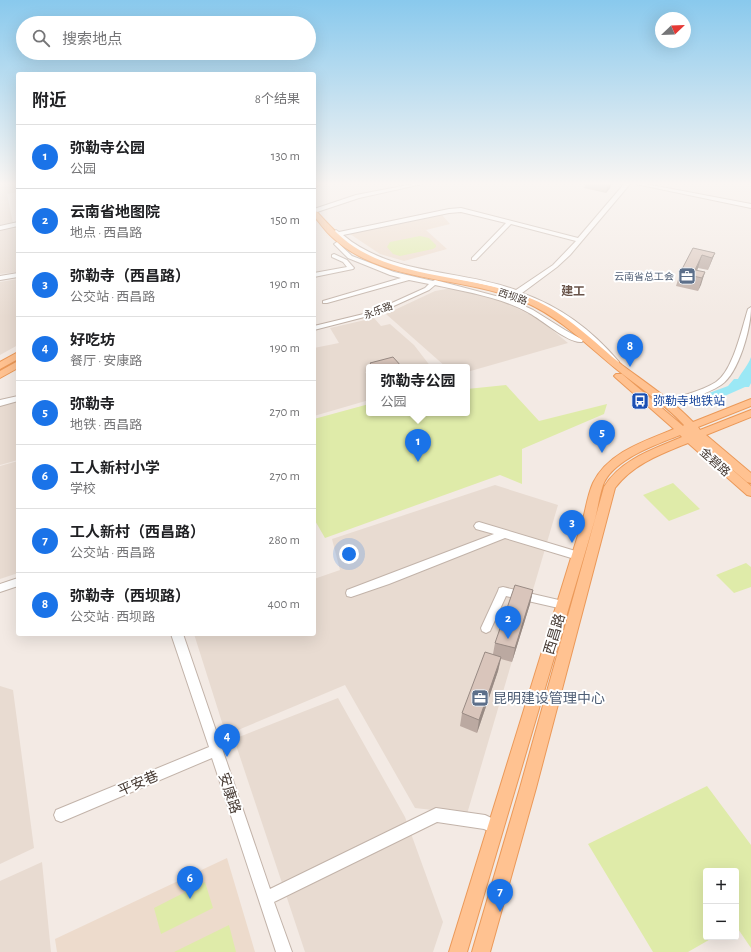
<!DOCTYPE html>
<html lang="zh">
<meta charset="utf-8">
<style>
:root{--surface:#fff;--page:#f6f6f6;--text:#202124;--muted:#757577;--line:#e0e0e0;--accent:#1a73e8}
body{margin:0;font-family:"Alegreya Sans","Noto Sans SC",sans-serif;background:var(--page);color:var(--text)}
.controls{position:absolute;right:12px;bottom:12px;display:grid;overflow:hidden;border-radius:4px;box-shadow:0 4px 16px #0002}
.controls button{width:36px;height:36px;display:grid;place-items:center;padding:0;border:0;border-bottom:1px solid var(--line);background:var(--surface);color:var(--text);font:20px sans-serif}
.compass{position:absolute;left:655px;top:12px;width:36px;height:36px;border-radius:50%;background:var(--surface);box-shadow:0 4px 16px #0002;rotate:67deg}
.you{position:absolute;left:349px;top:554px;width:14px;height:14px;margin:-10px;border:3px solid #fff;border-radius:50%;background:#1a73e8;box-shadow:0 0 0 6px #1a73e833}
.badge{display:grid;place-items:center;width:26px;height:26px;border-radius:50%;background:var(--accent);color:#fff;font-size:13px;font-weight:700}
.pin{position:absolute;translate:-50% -33px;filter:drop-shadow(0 1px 2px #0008)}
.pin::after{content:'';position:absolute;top:21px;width:14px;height:12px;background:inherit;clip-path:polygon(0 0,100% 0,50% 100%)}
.popup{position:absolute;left:366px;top:364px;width:104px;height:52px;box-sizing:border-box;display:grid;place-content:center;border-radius:4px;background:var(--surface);filter:drop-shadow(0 1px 3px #0005);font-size:13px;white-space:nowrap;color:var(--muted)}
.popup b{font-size:15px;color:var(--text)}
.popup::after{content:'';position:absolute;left:50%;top:100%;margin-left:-8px;border:8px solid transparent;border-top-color:var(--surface)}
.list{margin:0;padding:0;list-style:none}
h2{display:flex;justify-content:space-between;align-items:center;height:52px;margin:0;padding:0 16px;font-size:17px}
h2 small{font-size:13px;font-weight:400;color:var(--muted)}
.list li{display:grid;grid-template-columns:26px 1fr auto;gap:12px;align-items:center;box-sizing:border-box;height:64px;padding:0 16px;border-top:1px solid var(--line)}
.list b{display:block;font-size:15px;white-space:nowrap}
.list p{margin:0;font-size:13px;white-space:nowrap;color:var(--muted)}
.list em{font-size:13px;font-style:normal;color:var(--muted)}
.icon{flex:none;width:22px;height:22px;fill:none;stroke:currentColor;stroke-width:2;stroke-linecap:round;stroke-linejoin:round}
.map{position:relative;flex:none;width:751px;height:952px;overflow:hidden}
.search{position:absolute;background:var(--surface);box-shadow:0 4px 16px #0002;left:16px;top:16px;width:300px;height:44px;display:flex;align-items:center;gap:10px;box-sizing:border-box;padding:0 14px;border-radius:22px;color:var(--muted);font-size:15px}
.panel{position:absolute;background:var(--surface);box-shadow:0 4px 16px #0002;left:16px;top:72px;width:300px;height:564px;border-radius:4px}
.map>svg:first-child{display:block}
.residential{fill:#e8dbd1}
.education{fill:#eddbcc}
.green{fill:#dfeba9}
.water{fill:#9be8f5}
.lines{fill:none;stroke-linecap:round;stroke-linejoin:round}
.minor-casing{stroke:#c2b3a9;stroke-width:2}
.major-casing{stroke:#eb9959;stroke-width:2}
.minor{fill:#fff;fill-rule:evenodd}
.major{fill:#ffc291;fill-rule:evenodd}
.wall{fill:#bba9a1}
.shaded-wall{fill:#988a83}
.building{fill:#d9c5bb;stroke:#988a83}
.labels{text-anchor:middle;stroke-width:4;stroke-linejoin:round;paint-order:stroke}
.far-service-label{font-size:10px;fill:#4e5e75;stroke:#fff;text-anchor:end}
.far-street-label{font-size:10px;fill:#463a33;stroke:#fff}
.far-quarter-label{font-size:12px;font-weight:bold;fill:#69544a;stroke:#fff}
.transit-label{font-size:12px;fill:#164399;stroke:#fff;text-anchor:start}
.street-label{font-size:12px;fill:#463a33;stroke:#fff}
.near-street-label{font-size:14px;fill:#463a33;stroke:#fff}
.near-service-label{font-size:14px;fill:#4e5e75;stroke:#fff;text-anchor:start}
</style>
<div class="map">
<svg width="751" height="952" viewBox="0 0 751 952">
<rect width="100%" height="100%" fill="#f3eae4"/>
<path class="residential" d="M0 184H18V192L7 194 13 223 0 225Z
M18 228V272L0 274V230Z
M18 279V345L0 355V282Z
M452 288 504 302 539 319 568 343 467 372V367H446L386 314 435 291Z
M374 318 381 326 390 324 414 345 431 367H404L399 363 383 367H369V371L365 372 369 378V400L314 416V348L339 343 330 328Z
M18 401V460L0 465V405Z
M18 461V573L0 579V466Z
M495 485 558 505 467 814 415 808 345 685 226 735 194 634H314V579L340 570 332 539Z
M0 686 13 690 34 848 0 864Z
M338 698 405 817 443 922 433 952H305L234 739Z
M42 862 51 952H0V881Z"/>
<path class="education" d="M442 215 450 224 426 230 447 249 404 261 380 254 350 234Z
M227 858 255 952H57L55 939Z"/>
<path class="green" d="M420 236 429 238 436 245V247L433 249 400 256 393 254 387 247 390 242Z
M506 385 539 421 607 404 604 414 522 449V484L500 475 325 538 314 519V419L369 404V413H467V389Z
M673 483 700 509 669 521 643 495Z
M746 563 751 567V587L734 593 716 575Z
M707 786 751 845V948L736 926V871H706V937H714L688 952H653L588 844Z
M205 882 213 908 161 934 154 908Z
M229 925 236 952H174Z"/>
<path class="water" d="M751 357V383L749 387H745L709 403 701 396 728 386 734 379H738C742 371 748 366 751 357Z"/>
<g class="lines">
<defs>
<path id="minor" d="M413 184H422L359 198 314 213V209L356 195Z
M624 184H630L570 255 557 267 522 293C561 307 592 330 619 362V366H613C590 337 563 314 528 299 515 294 501 289 488 286 442 275 381 274 344 242 340 239 335 236 333 232L336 230 339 232 449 209 461 208 578 238ZM461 212 506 223 472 258V260H476L511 224 576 241 553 265 516 290C459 269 392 276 343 235L449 213Z
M636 184H646L751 204V208Z
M18 222V226L0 230V226Z
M337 242 352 256 394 272 433 281 435 280 511 300 533 310 565 330 583 340 582 342C569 344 541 319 529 313 501 297 466 292 435 285L429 290 376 314 314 330V326L372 312 425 288 429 284 409 280 327 303H323V301L401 278 390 275 348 258 334 244Z
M334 254 347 260 354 268 353 269 314 277V273L347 267 343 262 332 257V255Z
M18 273V277L0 280V276Z
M751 307C751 328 739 373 721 385 706 395 686 399 669 405H663L662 403 663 401C680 396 700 392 716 382 733 371 742 328 748 309Z
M18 396V401L0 406V400Z
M479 522 582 553 583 556 582 559 578 560 505 538 389 584 351 597 347 596 346 593 347 590 494 534 476 529 474 526 476 523Z
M18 578V586L0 592V584Z
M503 587 563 601 567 602 568 605 567 608 563 609 506 596 490 631 486 633 482 631 481 628 498 591 499 588Z
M171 634H183L270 889 436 808 485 815 500 822 502 827 500 832 495 834 484 829 437 822 274 902 292 952H276L212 758 61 822 56 820 54 815 56 810 209 747Z"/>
<path id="major" d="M314 184H321L314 188Z
M314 210 316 211C330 226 343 241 361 251 413 280 478 276 532 299 566 313 594 342 622 365 646 383 672 400 693 422L751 399V406L698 427 700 430 751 410V417L706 435 751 473V483L747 482 697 439 751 486V496L747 495 688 443C661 454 633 464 615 488L536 788 490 952H472L520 788 604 487C621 459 654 449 682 437L680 435C656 445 613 459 603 485 599 496 598 508 595 519L467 952H449L583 519C586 508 588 494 593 483 608 452 645 441 674 429L616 378 614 376 616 374H622L683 426 684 425C664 403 638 387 615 368 587 345 560 318 527 303 466 275 383 285 332 237 325 231 320 223 314 216Z
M18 352V359L0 369V362Z
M18 361V368L0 378V371Z"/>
</defs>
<use href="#minor" class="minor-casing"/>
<use href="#major" class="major-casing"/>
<use href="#minor" class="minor"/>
<use href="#major" class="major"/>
</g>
<path class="wall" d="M585 184H611L610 188 606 193 584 188Z
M693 248 715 253 708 270 698 268 697 271 705 272 698 291 676 286 680 273Z
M370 363 402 367H370Z
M533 590 530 604 512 662 501 659 498 671 477 733 460 726 462 713 493 654 495 643Z"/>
<path class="shaded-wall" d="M608 184H611L610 188 606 193Z
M715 253 710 265 708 270 712 258Z
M702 255 698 268 694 276 695 270Z
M705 272 701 285 698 291 702 278Z
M533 590 530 604 512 662 515 648Z
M501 657 498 671 477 733 479 720Z"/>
<path class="building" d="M693 248 715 253 712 258 702 255 695 270 705 272 702 278 680 273Z
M393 357 402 367H388L386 365 380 367H373L370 363Z
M515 585 533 590 515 648 495 643Z
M485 652 501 657 479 720 462 713Z"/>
<linearGradient id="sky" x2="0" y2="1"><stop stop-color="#89c9ed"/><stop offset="0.58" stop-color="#faf6f3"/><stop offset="1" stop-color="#faf6f3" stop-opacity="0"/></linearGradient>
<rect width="751" height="317" fill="url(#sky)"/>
<defs>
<symbol id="office-square" viewBox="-11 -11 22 22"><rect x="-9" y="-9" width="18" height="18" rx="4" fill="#5c6f8a" stroke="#fff"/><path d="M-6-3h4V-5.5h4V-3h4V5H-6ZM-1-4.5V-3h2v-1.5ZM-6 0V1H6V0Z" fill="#fff"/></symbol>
<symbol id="bus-square" viewBox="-11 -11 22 22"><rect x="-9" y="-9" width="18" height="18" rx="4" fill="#1a4fb4" stroke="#fff"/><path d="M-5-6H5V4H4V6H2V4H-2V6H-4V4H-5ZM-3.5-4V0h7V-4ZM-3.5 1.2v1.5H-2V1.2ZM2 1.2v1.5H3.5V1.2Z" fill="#fff"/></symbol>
</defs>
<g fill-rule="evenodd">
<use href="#office-square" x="677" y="266" width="20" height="20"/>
<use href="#bus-square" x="630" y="391" width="20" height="20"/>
<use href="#office-square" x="470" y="688" width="20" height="20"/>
</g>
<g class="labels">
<g class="far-service-label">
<text x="674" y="280">云南省总工会</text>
</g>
<g class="far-street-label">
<text transform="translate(513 296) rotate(19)" y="4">西坝路</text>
<text transform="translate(378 310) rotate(-20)" y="4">永乐路</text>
</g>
<g class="far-quarter-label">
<text x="573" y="295">建工</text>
</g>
<g class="transit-label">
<text x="653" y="405">弥勒寺地铁站</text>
</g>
<g class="street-label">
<text transform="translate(715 462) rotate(42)" y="4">金碧路</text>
</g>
<g class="near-street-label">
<text transform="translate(554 634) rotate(-73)" y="5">西昌路</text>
<text transform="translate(138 783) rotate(-23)" y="5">平安巷</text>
<text transform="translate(230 793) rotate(72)" y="5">安康路</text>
</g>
<g class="near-service-label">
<text x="493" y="703">昆明建设管理中心</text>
</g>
</g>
</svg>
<div class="controls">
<button>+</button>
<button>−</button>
</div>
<svg class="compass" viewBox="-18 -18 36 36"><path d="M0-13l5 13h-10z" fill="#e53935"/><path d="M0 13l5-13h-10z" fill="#757577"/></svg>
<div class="you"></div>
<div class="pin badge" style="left:418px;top:462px">1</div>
<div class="popup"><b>弥勒寺公园</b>公园</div>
<div class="pin badge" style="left:508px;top:639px">2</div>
<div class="pin badge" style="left:572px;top:543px">3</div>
<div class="pin badge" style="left:227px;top:757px">4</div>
<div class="pin badge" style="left:602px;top:453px">5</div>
<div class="pin badge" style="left:190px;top:899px">6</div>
<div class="pin badge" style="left:500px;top:912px">7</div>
<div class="pin badge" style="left:630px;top:367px">8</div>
<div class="search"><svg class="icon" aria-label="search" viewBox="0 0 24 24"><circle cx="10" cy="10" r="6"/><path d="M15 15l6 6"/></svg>搜索地点</div>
<section class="panel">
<h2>附近<small>8个结果</small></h2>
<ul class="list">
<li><span class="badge">1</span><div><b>弥勒寺公园</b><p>公园</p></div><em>130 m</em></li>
<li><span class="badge">2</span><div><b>云南省地图院</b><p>地点 · 西昌路</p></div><em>150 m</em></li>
<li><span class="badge">3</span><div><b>弥勒寺（西昌路）</b><p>公交站 · 西昌路</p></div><em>190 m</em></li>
<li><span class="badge">4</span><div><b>好吃坊</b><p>餐厅 · 安康路</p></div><em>190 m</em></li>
<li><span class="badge">5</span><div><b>弥勒寺</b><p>地铁 · 西昌路</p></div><em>270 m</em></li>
<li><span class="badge">6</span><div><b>工人新村小学</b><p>学校</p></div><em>270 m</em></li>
<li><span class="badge">7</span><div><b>工人新村（西昌路）</b><p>公交站 · 西昌路</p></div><em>280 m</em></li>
<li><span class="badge">8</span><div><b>弥勒寺（西坝路）</b><p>公交站 · 西坝路</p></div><em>400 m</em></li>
</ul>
</section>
</div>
